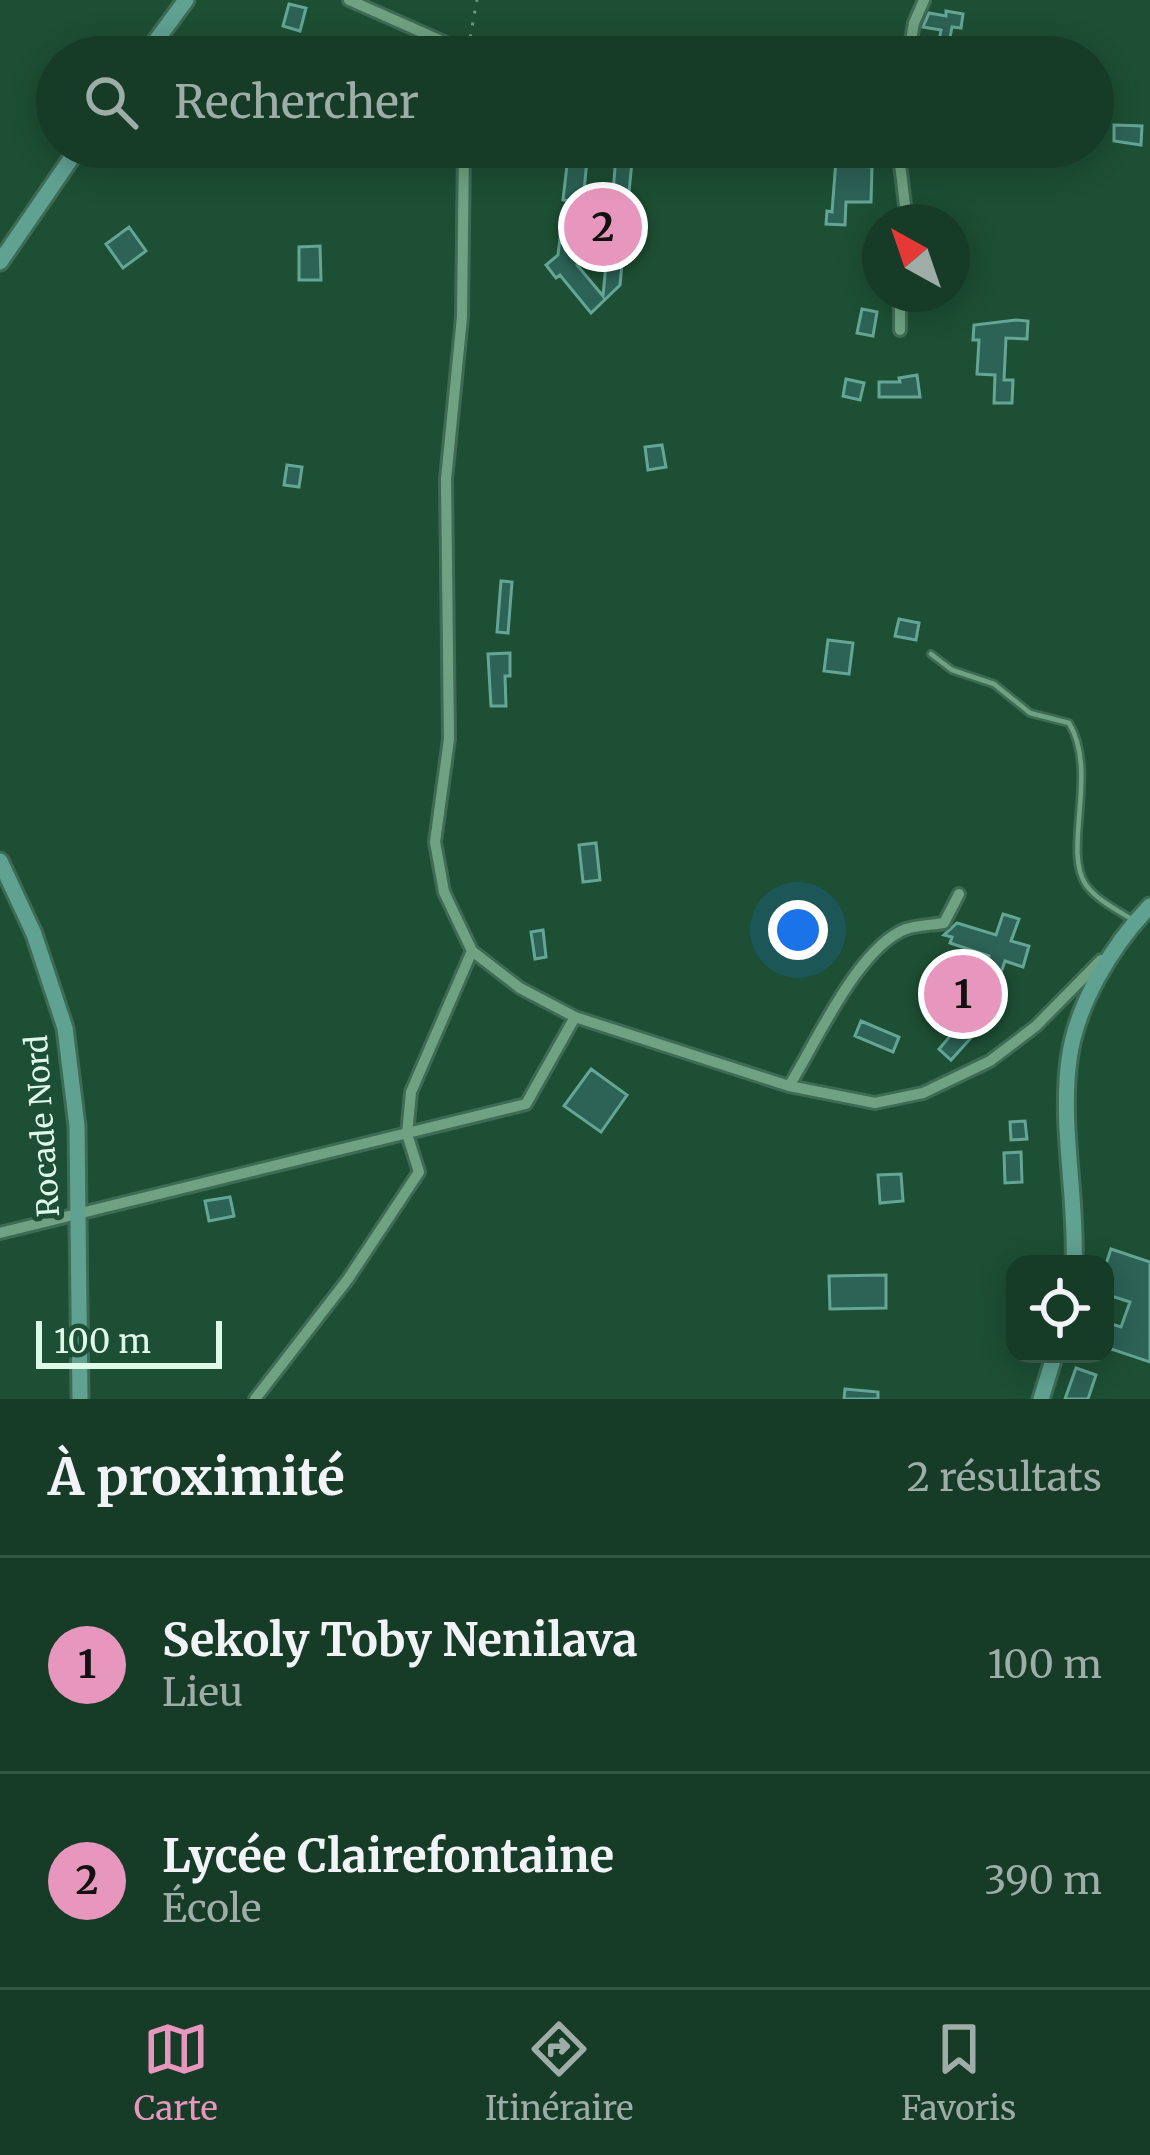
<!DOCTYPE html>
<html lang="fr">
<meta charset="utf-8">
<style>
:root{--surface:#163b27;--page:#1f422f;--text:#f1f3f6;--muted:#9eada7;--line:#355544;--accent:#e797bd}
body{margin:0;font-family:Merriweather,serif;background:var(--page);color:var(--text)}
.controls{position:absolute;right:36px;bottom:36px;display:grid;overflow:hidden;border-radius:24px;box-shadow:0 6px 30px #0003}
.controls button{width:108px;height:108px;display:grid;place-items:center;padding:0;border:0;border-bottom:3px solid var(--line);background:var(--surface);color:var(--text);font:60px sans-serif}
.compass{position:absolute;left:862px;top:204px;width:108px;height:108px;border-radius:50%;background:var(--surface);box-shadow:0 6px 30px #0003;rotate:320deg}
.scale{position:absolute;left:36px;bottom:30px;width:186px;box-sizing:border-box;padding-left:12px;border:6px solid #dff9e8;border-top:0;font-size:33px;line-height:42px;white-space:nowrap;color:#dff9e8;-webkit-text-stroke:9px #1d4f34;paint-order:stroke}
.you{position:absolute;left:798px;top:930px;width:42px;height:42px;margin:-30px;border:9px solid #fff;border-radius:50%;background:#1a73e8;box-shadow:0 0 0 18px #1a73e833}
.badge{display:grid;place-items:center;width:78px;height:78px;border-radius:50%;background:var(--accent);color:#111;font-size:39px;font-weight:700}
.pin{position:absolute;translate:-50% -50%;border:6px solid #fff;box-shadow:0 3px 12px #0006}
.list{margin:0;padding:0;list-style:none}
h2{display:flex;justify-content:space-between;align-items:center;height:156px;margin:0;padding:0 48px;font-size:51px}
h2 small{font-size:39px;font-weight:400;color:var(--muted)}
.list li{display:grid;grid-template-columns:78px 1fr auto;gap:36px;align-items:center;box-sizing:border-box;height:216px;padding:0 48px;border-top:3px solid var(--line)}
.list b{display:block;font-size:45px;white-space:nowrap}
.list p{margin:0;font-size:39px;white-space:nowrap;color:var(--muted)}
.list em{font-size:39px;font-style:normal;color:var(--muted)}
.icon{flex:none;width:66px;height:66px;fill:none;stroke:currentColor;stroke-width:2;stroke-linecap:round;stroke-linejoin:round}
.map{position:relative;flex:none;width:1150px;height:1399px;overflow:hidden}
.search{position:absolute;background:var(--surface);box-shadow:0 6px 30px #0003;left:36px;right:36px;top:36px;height:132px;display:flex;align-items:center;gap:30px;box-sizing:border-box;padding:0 42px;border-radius:66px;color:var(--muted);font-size:45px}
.sheet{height:588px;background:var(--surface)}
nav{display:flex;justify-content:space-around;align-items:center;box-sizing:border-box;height:168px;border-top:3px solid var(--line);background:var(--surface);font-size:33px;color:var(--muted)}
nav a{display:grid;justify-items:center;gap:6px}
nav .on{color:var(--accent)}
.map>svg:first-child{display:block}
.building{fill:#2d6256;stroke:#64a595;stroke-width:3}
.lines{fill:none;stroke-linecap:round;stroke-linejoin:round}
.lane-casing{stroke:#3e6b54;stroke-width:10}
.street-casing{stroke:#3e6b54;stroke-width:16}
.secondary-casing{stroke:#3e6b54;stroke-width:21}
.path{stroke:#709881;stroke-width:3;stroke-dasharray:3 9;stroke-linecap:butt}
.lane{stroke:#6fa282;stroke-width:4.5}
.street{stroke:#6fa282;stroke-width:10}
.secondary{stroke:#60a292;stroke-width:15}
.labels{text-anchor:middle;stroke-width:10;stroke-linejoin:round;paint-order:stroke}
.street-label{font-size:30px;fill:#dff9e8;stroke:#1d4f34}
</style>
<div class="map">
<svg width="1150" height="1399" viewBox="0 0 1150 1399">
<rect width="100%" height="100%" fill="#1d4f34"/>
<path class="building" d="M289 4 306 8 300 31 283 26Z
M946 11 963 14 961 28 952 27 949 43 939 41 941 30 923 27 929 13 946 16Z
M824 39 847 41 846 57H823Z
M1114 125 1142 126 1141 145 1114 141Z
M563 147H603L587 160 584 191 613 193 616 155 609 147H630L633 151 620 285 591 313 560 275 556 278 546 265 558 255 562 221 581 223 577 265 603 296 609 233 581 231 584 202 563 200 567 165 556 152Z
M837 147H849V165L872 167 871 202H846L845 225 826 224 827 211 832 212Z
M129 227 146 251 123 268 106 244Z
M320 246 321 280H299V247Z
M862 309 877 312 873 336 857 333Z
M1016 320 1028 321 1027 339 1006 338 1004 380H1013L1012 403H994L995 375 977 374 979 340H973L974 325Z
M917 375 920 397H879V382H900L899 378Z
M846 379 864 383 860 400 843 396Z
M662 445 666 467 648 470 645 447Z
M287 465 302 467 299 487 284 485Z
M501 581 512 582 508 633 497 632Z
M899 619 919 623 916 640 895 636Z
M828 640 853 643 849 674 824 671Z
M510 653V676H505L506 706H491L488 654Z
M596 843 600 880 583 882 579 845Z
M1003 914 1019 919 1011 941 1029 946 1023 967 1005 961 998 981 983 976 989 956 950 943 952 937 944 935 957 923 996 935Z
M543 930 546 957 535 959 531 932Z
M950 976 985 996 976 1011 942 991Z
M861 1021 899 1037 893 1052 855 1036Z
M957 1028 970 1039 951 1060 939 1049Z
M591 1069 627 1095 601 1132 564 1106Z
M1025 1121 1027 1139 1011 1140 1010 1122Z
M1021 1152 1022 1182 1005 1183 1004 1153Z
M901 1174 903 1201 880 1203 878 1175Z
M230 1197 234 1216 209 1221 205 1201Z
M1111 1249 1150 1262V1362L1105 1347V1322L1121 1327 1130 1302 1105 1294V1267Z
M886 1275V1308L830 1309 829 1276Z
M1076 1368 1096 1375 1088 1399H1065Z
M845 1389 878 1392V1399H844Z"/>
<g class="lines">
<defs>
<path id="lane" d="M931 654 952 670 994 684 1030 713 1069 723C1099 773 1062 850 1086 885 1097 900 1117 910 1133 920"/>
<path id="street" d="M349 0 444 42 458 57
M908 57 914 23 924 0
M464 147 462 317 446 479 449 739 435 842 444 892 472 951 520 988 575 1017 789 1086 875 1103 923 1093 990 1061 1036 1026 1101 960
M898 147 907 222
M900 330V294
M789 1086C816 1043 858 947 906 929 918 925 932 925 944 923L959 894
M0 1233 526 1104 575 1017
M255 1399 348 1279 419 1172 407 1134 411 1092 472 951"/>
<path id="secondary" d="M144 57 186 0
M0 262 79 147
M0 861 34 934 65 1028 77 1126 80 1399
M1074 1264C1077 1197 1060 1127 1069 1060 1076 1005 1112 945 1150 906
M1041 1399 1055 1354"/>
</defs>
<use href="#lane" class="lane-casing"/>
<use href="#street" class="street-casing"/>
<use href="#secondary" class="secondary-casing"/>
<path class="path" d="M468 49 477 0"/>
<use href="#lane" class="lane"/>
<use href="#street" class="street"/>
<use href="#secondary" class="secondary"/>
</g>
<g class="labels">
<g class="street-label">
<text transform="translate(43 1126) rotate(-94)" y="10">Rocade Nord</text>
</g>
</g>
</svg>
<div class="controls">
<button><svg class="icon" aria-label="locate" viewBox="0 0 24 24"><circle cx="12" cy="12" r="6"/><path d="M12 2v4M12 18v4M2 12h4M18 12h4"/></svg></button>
</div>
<svg class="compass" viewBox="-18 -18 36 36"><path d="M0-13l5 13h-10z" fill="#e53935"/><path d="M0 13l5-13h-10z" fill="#9eada7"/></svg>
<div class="scale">100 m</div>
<div class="you"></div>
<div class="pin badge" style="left:963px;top:994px">1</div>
<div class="pin badge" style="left:603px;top:227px">2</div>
<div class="search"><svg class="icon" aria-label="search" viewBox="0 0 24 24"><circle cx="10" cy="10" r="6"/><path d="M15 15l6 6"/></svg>Rechercher</div>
</div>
<section class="sheet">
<h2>À proximité<small>2 résultats</small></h2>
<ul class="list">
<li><span class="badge">1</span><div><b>Sekoly Toby Nenilava</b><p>Lieu</p></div><em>100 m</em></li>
<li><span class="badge">2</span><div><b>Lycée Clairefontaine</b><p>École</p></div><em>390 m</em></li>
</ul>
</section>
<nav>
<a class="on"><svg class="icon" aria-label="map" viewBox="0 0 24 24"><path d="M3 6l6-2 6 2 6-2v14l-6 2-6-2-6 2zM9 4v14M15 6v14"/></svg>Carte</a>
<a><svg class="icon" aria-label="directions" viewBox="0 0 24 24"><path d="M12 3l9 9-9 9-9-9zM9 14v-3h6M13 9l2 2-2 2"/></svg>Itinéraire</a>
<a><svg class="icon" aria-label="saved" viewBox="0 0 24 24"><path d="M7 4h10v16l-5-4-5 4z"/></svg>Favoris</a>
</nav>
